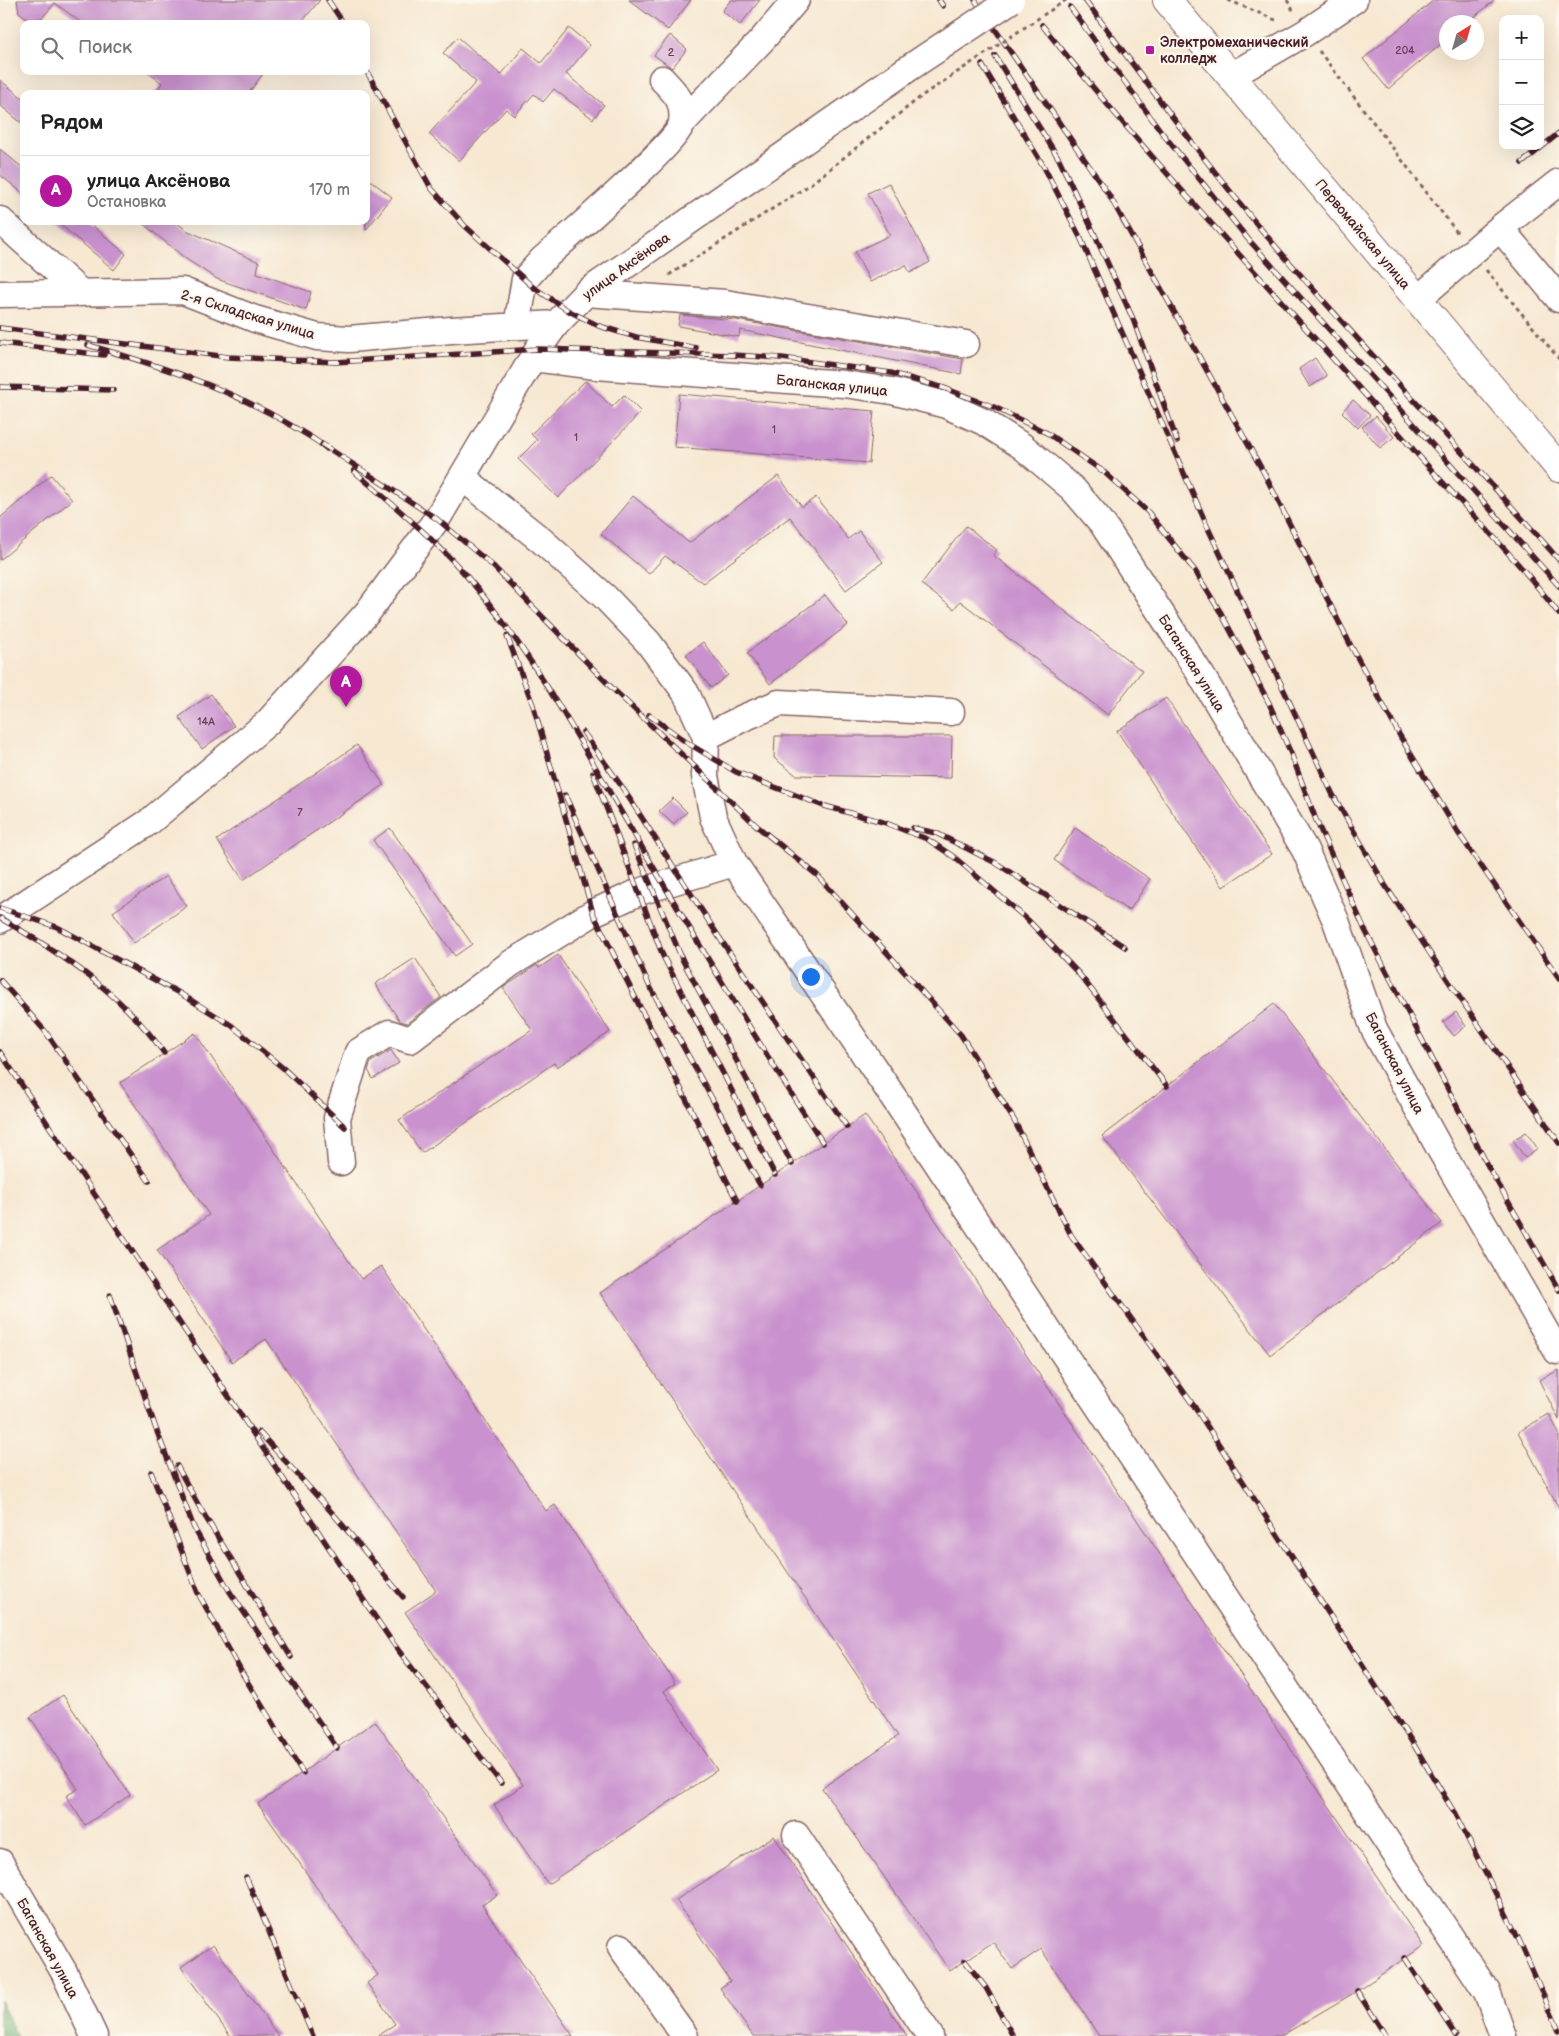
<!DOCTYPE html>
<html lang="ru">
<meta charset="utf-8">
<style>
:root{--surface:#fff;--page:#f6f6f6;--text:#222;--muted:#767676;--line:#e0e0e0;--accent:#b5179e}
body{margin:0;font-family:"Balsamiq Sans",sans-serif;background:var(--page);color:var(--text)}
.controls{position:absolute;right:15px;top:15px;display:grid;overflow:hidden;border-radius:10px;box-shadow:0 5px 20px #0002}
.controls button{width:45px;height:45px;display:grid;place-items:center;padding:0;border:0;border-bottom:1px solid var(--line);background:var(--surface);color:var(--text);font:25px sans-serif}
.compass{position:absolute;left:1439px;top:15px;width:45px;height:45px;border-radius:50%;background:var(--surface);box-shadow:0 5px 20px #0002;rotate:37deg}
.you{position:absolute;left:810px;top:976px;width:18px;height:18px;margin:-12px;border:4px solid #fff;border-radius:50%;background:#1a73e8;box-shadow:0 0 0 8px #1a73e833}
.badge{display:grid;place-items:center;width:32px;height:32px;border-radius:50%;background:var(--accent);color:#fff;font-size:16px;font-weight:700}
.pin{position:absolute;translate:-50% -41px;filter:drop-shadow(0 1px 2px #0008)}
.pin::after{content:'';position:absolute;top:26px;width:18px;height:15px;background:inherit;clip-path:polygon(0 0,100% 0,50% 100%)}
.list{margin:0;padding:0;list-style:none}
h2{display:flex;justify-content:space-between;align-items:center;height:65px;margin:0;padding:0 20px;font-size:21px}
h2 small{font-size:16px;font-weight:400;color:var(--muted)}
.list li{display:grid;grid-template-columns:32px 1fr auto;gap:15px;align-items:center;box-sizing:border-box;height:70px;padding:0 20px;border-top:1px solid var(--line)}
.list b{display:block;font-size:19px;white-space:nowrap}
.list p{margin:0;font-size:16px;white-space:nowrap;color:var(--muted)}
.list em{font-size:16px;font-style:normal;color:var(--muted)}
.icon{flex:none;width:28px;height:28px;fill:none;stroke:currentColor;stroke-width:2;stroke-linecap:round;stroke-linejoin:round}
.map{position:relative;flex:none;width:1559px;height:2036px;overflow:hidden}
.search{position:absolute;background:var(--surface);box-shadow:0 5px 20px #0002;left:20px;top:20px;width:350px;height:55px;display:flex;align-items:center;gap:12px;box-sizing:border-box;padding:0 18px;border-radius:10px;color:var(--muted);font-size:19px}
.panel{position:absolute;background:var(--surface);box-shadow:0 5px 20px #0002;left:20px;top:90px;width:350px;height:135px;border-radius:10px}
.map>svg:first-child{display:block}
.forest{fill:#7cbd7f;stroke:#636e55}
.building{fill:#c991ce}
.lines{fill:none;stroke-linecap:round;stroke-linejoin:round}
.minor-casing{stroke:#876565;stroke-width:29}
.major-casing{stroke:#876565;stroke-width:30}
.path{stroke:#876565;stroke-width:3;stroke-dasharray:4 4;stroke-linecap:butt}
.minor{stroke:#fff;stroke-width:26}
.major{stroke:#fff;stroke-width:28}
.rail-casing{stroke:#4a1f2b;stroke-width:5.5}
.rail{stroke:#fbf7ec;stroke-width:4;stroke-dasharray:11;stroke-linecap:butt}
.minor-bridge-casing{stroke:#876565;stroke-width:29;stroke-linecap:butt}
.path-bridge{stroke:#876565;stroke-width:3;stroke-dasharray:4 4;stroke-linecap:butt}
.minor-bridge{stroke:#fff;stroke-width:26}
.poi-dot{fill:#b5179e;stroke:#fbf7ec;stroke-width:2}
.labels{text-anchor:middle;stroke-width:4.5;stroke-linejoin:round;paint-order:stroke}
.number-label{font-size:11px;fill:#6a3c54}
.poi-label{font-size:14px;font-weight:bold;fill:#4a1f2b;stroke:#fbf7ec;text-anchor:start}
.street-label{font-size:14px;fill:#4a1f2b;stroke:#fbf7ec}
</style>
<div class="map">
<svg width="1559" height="2036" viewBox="0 0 1559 2036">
<rect width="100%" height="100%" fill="#fbf7ec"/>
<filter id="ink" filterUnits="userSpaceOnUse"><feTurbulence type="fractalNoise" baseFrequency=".02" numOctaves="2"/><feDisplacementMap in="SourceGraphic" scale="10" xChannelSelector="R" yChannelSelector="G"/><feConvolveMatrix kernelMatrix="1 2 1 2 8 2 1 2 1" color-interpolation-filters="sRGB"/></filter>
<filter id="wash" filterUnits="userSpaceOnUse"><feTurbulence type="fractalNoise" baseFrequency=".0096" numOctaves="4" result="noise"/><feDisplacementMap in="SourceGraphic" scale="20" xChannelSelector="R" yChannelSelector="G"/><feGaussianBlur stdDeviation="1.12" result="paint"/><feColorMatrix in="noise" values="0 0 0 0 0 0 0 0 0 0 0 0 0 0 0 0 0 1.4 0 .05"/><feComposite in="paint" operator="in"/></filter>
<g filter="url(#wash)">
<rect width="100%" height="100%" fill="#f7e8d2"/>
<path class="forest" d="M0 2000 17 2036H0Z"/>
<g id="blocks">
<path class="building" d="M17 0H320L300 24H83L55 3 42 18 29 20 19 12Z
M629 0H691L668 30Z
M731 0H760L740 25 722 11Z
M1434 0H1495L1468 22H1446V40L1388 89 1363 59Z
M569 28 590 45 566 74 604 105 593 119 554 89 543 102 534 94 514 116 506 109 459 161 429 134 476 82 443 53 458 37 501 75 523 48 541 63Z
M670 35 687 49 672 68 654 55Z
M146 71H265L248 94H154L162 83Z
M0 80 24 99V125L0 105Z
M0 149 24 169V194L0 175Z
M366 177 392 197 366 230Z
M889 183 930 262 910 273 906 265 870 282 855 252 890 235 868 193Z
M56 221H87L126 254 114 270Z
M140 221H175L186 230 259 262 257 273 311 292 306 310 217 279 186 259Z
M680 315 736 320 963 359 961 374 740 330 739 337 678 326Z
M1315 358 1327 376 1310 387 1299 369Z
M585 381 612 407 624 395 641 412 558 498 518 459 537 440 531 434Z
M679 394 874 411 869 463 674 447Z
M1353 400 1370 415 1358 428 1342 412Z
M1376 416 1394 437 1380 448 1362 427Z
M51 475 72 500 0 560V518Z
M778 476 802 507 816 497 848 539 859 531 883 562 846 590 790 517 703 583 665 556 649 574 601 534 633 496 689 543Z
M966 526 997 550 993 555 1142 671 1108 715 960 601 954 609 921 584Z
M825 595 848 625 770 684 747 653Z
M703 642 728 675 711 688 686 655Z
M211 694 234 726 202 749 179 717Z
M1166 698 1272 854 1223 887 1117 731Z
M775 736H952L951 778 796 775 774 758Z
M357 745 384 785 243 880 217 840Z
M673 798 687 812 673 824 659 811Z
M390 828 472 944 455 956 373 840Z
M1075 828 1150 879 1129 911 1054 860Z
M166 876 187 906 134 943 113 912Z
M558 955 610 1032 557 1067 554 1063 422 1153 399 1120 532 1030 503 988 537 965 539 968Z
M415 958 441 997 407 1023 400 1021 375 984Z
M1274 1004 1442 1223 1270 1355 1102 1136Z
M1456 1012 1466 1026 1454 1036 1443 1022Z
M195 1033 361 1279 381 1266 546 1511 555 1505 675 1683 664 1691 717 1770 548 1884 494 1805 523 1785 405 1612 436 1591 266 1339 232 1362 157 1250 209 1215 120 1083Z
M391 1050 399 1063 373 1079 368 1070 371 1062Z
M865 1115 1423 1946 1357 1991 1281 2036H1099L1041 1949 1012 1969 993 1942 950 1971 822 1788 898 1736 600 1293Z
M1526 1132 1538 1149 1525 1158 1513 1140Z
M1559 1370V1420L1539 1380Z
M1549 1414 1559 1433V1508L1518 1432Z
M63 1695 130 1795 85 1825 66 1796 78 1789 30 1717Z
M375 1721 497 1895 482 1905 573 2036H377L395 2024 367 1983 378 1975 258 1804Z
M774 1836 907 2036H753L720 1988 730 1981 676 1900Z
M213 1945 278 2036H230L181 1967Z"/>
</g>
</g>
<g filter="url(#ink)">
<use href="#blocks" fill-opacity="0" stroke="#876565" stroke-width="1"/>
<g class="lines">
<defs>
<path id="minor" d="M1231 76 1305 33 1354 0
M682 123 762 40 796 0
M0 220 81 293
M1500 228 1559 182
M586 293 725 303 966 344
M0 294 183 291 255 319 317 337 349 339 451 330 556 324
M1418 299 1500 228 1559 299
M517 326 525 279 542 260C563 241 680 141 682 122 685 101 675 93 662 79
M533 358 596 366 844 384 892 391 946 405 984 422 1022 446 1073 489 1102 523 1201 675 1305 850 1336 921 1374 1029 1441 1151 1557 1351
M462 477 541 540 605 597 648 642 686 693 706 737 705 776 713 817 734 863 888 1089 1487 1992 1503 2036
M706 737 743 718 779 703 951 712
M0 920 149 822 267 723 367 613 437 519 538 349 556 324 586 293 906 70
M341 1162 337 1118 358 1052 389 1033 410 1040 510 964 593 913 639 892 734 863
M796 1835 930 2036
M0 1862 64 1972 94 2036
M621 1947 685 2036"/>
<path id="major" d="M1167 0 1559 468"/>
</defs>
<use href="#minor" class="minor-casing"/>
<use href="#major" class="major-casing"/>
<path class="path" d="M1228 0 1278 21
M1287 0 1294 12
M1319 51 1459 235
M1486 270 1559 359
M669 275 808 186 923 95"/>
<use href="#minor" class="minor"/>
<use href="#major" class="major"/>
<defs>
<path id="rail" d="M328 0 344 24
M939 0 943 6
M975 0 1109 195 1264 473 1350 644 1400 736 1459 834 1559 978
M1085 0C1142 77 1199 154 1260 228 1356 342 1461 448 1559 560
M1070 7 1163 134 1248 239 1559 586
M1042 25C1161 174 1293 311 1418 455 1465 508 1516 557 1559 614
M995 56 1059 159 1093 231 1133 319 1177 441
M982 65 1044 167 1081 239 1208 528 1333 795 1385 885 1441 970 1559 1143
M366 70 431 188 465 226 533 287 569 311 599 326 636 337 696 348
M1522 163 1559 133
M0 328 228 357 336 362 538 349 733 355 782 358 891 373 944 388 994 407 1047 433 1104 472 1148 512 1195 571 1221 613 1269 703 1292 756 1316 820 1365 930 1489 1168 1559 1290
M0 343 104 355
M88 345C157 365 226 387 289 424 301 432 316 439 327 449
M0 387 113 390
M322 444 437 519 493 566 614 690 758 827 817 875 961 1035 1014 1120 1071 1235 1194 1406 1414 1745 1455 1814 1489 1880 1519 1940 1559 2031
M354 471C395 507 439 542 474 585 538 661 587 754 637 839 697 942 758 1043 823 1143
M507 636 533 705 593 913 737 1201
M649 715 686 742 736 772 821 805 883 822 927 839 954 857 1028 920 1079 974 1167 1086
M583 732 620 784 719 937 847 1127
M593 773 663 956 775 1175
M565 795 649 985 760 1185
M913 828 936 833 996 863 1125 947
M634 845 683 961 792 1164
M0 908 57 927 181 994 231 1025 283 1068 345 1127
M0 918C62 954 123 994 164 1053
M0 980 45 1031 149 1181
M0 1052 367 1605 395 1646 501 1783
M110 1295 156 1429 194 1528 230 1592 337 1748
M259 1432 335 1516 403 1597
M177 1466 200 1508 291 1657
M151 1472 198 1593 242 1673 303 1773
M246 1877 313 2036
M1405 1958 1456 2036
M965 1961 986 1988 1013 2036
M1357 1991 1386 2036"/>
</defs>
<use href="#rail" class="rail-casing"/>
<use href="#rail" class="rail"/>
<defs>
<path id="minor-bridge" d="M906 70 1011 0"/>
</defs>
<use href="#minor-bridge" class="minor-bridge-casing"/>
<path class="path-bridge" d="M923 95 1066 0"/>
<use href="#minor-bridge" class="minor-bridge"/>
</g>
</g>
<rect class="poi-dot" x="1145" y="45" width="10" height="10" rx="2.5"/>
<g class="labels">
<g class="number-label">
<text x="1405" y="54">204</text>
<text x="671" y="56">2</text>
<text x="774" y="433">1</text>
<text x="576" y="441">1</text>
<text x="206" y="725">14А</text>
<text x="300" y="816">7</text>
</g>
<g class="poi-label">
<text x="1160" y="47">Электромеханический<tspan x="1160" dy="16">колледж</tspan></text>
</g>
<g class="street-label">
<text transform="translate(1363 234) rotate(50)" y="5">Первомайская улица</text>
<text transform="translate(626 266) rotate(-36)" y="5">улица Аксёнова</text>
<text transform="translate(248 314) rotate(17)" y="5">2-я Складская улица</text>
<text transform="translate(832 385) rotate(6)" y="5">Баганская улица</text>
<text transform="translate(1192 663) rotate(58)" y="5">Баганская улица</text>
<text transform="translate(1395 1063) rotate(63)" y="5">Баганская улица</text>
<text transform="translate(48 1948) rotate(61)" y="5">Баганская улица</text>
</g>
</g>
</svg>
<div class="controls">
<button>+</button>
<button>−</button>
<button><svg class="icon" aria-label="layers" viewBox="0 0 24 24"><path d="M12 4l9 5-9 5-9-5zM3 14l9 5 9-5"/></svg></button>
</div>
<svg class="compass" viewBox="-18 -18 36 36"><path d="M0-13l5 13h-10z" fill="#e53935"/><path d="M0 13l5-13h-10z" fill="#767676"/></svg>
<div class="you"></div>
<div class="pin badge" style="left:346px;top:707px">A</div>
<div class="search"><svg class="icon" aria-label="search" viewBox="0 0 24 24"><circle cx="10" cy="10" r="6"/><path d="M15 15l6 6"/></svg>Поиск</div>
<section class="panel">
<h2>Рядом<small></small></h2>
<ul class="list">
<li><span class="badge">A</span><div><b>улица Аксёнова</b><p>Остановка</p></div><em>170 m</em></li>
</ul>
</section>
</div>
